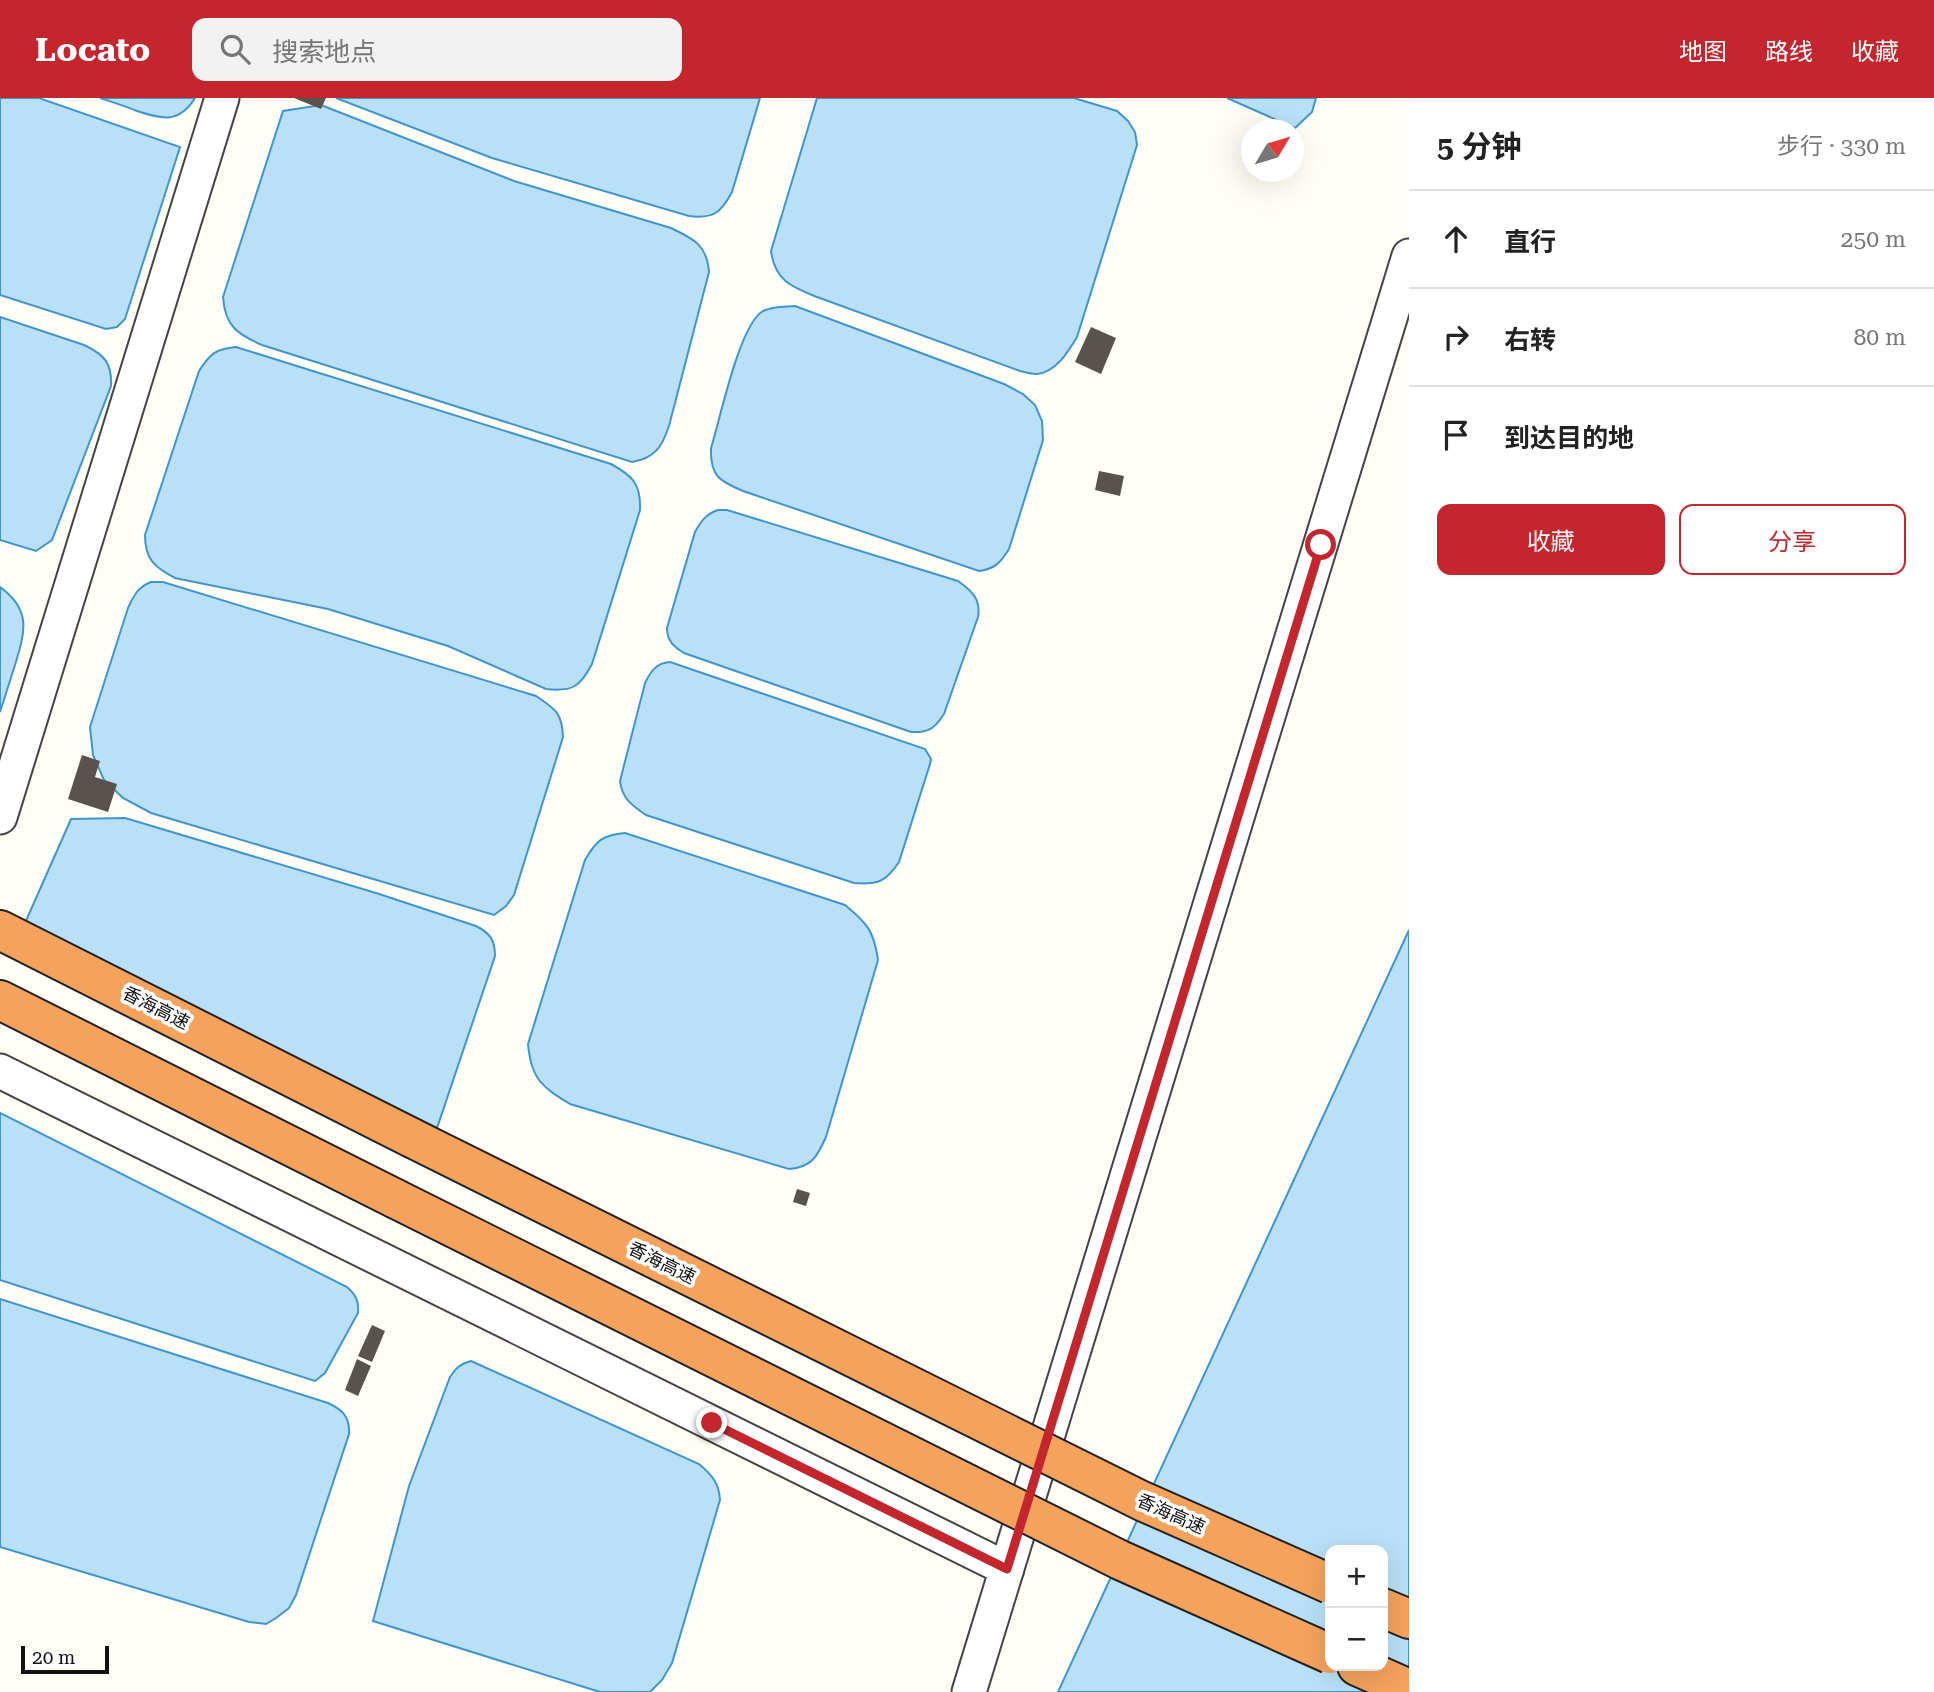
<!DOCTYPE html>
<html lang="zh">
<meta charset="utf-8">
<style>
:root{--surface:#fff;--page:#f2f2f2;--text:#222;--muted:#767676;--line:#e0e0e0;--accent:#c4262e}
body{margin:0;font-family:"Roboto Serif","Noto Sans SC",serif;background:var(--page);color:var(--text)}
.controls{position:absolute;right:21px;bottom:21px;display:grid;overflow:hidden;border-radius:14px;box-shadow:0 7px 28px #0002}
.controls button{width:63px;height:63px;display:grid;place-items:center;padding:0;border:0;border-bottom:2px solid var(--line);background:var(--surface);color:var(--text);font:35px sans-serif}
.compass{position:absolute;left:1241px;top:21px;width:63px;height:63px;border-radius:50%;background:var(--surface);box-shadow:0 7px 28px #0002;rotate:52deg}
.scale{position:absolute;left:21px;bottom:18px;width:88px;box-sizing:border-box;padding-left:7px;border:4px solid #111;border-top:0;font-size:19px;line-height:24px;white-space:nowrap;color:#111;-webkit-text-stroke:5px #fff;paint-order:stroke}
.stop{position:absolute;width:21px;height:21px;margin:-16px;border:5px solid #c4262e;border-radius:50%;background:#fff}
.stop.end{background:#c4262e;border-color:#fff;box-shadow:0 2px 7px #0008}
.list{margin:0;padding:0;list-style:none}
h2{display:flex;justify-content:space-between;align-items:center;height:91px;margin:0;padding:0 28px;font-size:30px}
h2 small{font-size:23px;font-weight:400;color:var(--muted)}
.list li{display:grid;grid-template-columns:46px 1fr auto;gap:21px;align-items:center;box-sizing:border-box;height:98px;padding:0 28px;border-top:2px solid var(--line)}
.list b{display:block;font-size:26px;white-space:nowrap}
.list em{font-size:23px;font-style:normal;color:var(--muted)}
.actions{display:flex;gap:14px;padding:21px 28px}
.actions a{flex:1;padding:16px 0;border:2px solid var(--accent);border-radius:14px;text-align:center;font-size:24px;color:var(--accent)}
.actions .main{background:var(--accent);color:#fff}
.icon{flex:none;width:38px;height:38px;fill:none;stroke:currentColor;stroke-width:2;stroke-linecap:round;stroke-linejoin:round}
.map{position:relative;flex:none;width:1409px;height:1594px;overflow:hidden}
header{display:flex;align-items:center;gap:42px;box-sizing:border-box;height:98px;padding:0 35px;background:var(--accent);color:#fff}
header strong{font-size:33px}
nav{display:flex;gap:38px;margin-inline-start:auto;font-size:24px}
.search{width:490px;height:63px;background:var(--page);display:flex;align-items:center;gap:18px;box-sizing:border-box;padding:0 24px;border-radius:14px;color:var(--muted);font-size:26px}
main{display:flex}
aside{flex:1;background:var(--surface)}
.map>svg:first-child{display:block}
.water{fill:#b9e0f7;stroke:#3f96cf;stroke-width:2;fill-rule:evenodd}
.building{fill:#5a524d}
.lines{fill:none;stroke-linecap:round;stroke-linejoin:round}
.minor-casing{stroke:#444;stroke-width:37}
.highway-casing{stroke:#222;stroke-width:42}
.minor{stroke:#fff;stroke-width:33}
.highway{stroke:#f5a25d;stroke-width:38}
.highway-bridge-casing{stroke:#222;stroke-width:42;stroke-linecap:butt}
.highway-bridge{stroke:#f5a25d;stroke-width:38}
.route{stroke:#c4262e;stroke-width:9}
.labels{text-anchor:middle;stroke-width:7;stroke-linejoin:round;paint-order:stroke}
.street-label{font-size:18px;fill:#111;stroke:#fff}
</style>
<header>
<strong>Locato</strong>
<div class="search"><svg class="icon" aria-label="search" viewBox="0 0 24 24"><circle cx="10" cy="10" r="6"/><path d="M15 15l6 6"/></svg>搜索地点</div>
<nav><a>地图</a><a>路线</a><a>收藏</a></nav>
</header>
<main>
<div class="map">
<svg width="1409" height="1594" viewBox="0 0 1409 1594">
<rect width="100%" height="100%" fill="#fffdf5"/>
<path class="water" d="M0 0H39L180 49 125 221 117 229 106 231 0 197Z
M100 0H195C179 26 162 21 137 13 125 8 112 4 100 0Z
M336 0H760L732 94C721 115 713 121 689 118L492 60Z
M817 0H1074L1117 13 1128 23 1135 34 1137 47 1077 239C1068 254 1056 274 1037 276 1032 276 1025 274 1020 273L817 199C792 189 775 183 771 153Z
M1227 0H1316L1312 14 1295 30Z
M321 7 514 83 671 130C694 141 707 147 709 174L669 328C662 349 655 360 632 364L262 247C237 236 225 228 223 199L283 13Z
M795 208 1004 286 1023 296 1035 307 1042 323 1043 342 1009 451C1001 464 995 471 979 473L743 393C719 383 710 378 711 350 720 322 739 227 763 213 773 208 784 209 795 208Z
M0 219 84 247C105 257 112 265 111 288L52 442 36 453 0 442Z
M236 249 611 366C633 378 641 386 640 412L592 566C580 589 572 594 546 591L448 548 328 511 175 480C154 469 145 461 145 437L199 273C210 256 215 251 236 249Z
M718 412H727L958 483C972 493 981 501 978 519L944 616C935 630 929 635 911 634L684 555C674 549 667 543 667 530L695 434C701 423 706 416 718 412Z
M151 484H163L536 598C555 611 562 614 563 639L514 797 506 808 494 817 151 715 123 700 104 682 93 657 90 629 128 510C134 497 138 489 151 484Z
M0 489C32 512 25 534 15 567 10 583 5 598 0 614Z
M670 564 925 651 931 661 930 666 899 764C886 784 877 787 854 785L646 717C631 707 622 700 620 683L645 585C651 573 656 565 670 564Z
M125 720 376 795 476 828C490 835 495 842 495 858L437 1030 25 825 71 721Z
M625 735 845 807C867 825 874 833 878 862L826 1039C817 1059 812 1069 789 1071L570 1006C542 989 531 981 528 946L585 762C596 743 602 737 625 735Z
M1409 832V1594H1058ZM1330 1452H1383V1568H1330Z
M0 1015 347 1189C356 1197 359 1203 358 1215L325 1275 315 1283 0 1182Z
M0 1201 328 1305C343 1312 350 1319 349 1336L296 1497 289 1510 276 1520 266 1526 249 1524 0 1449Z
M471 1263 699 1366C712 1377 719 1385 720 1402L672 1565 662 1582 650 1594H600L373 1523 409 1388 450 1279C456 1270 460 1266 471 1263Z"/>
<path class="building" d="M294 0H326L321 11Z
M1091 229 1116 240 1101 276 1075 264Z
M1099 373 1124 378 1120 398 1095 392Z
M82 657 100 663 95 679 117 686 108 714 68 701Z
M797 1091 810 1095 806 1108 793 1104Z
M372 1227 385 1233 372 1264 358 1258Z
M357 1261 371 1268 358 1298 345 1292Z"/>
<g class="lines">
<defs>
<path id="minor" d="M0 719 222 0
M0 973 1007 1471
M969 1594 1409 158"/>
<path id="highway" d="M0 832 412 1040
M0 902 396 1101
M1383 1510 1409 1521
M1357 1568 1409 1591"/>
</defs>
<use href="#minor" class="minor-casing"/>
<use href="#highway" class="highway-casing"/>
<use href="#minor" class="minor"/>
<use href="#highway" class="highway"/>
<defs>
<path id="highway-bridge" d="M412 1040 1142 1403 1330 1486
M396 1101 1120 1462 1330 1556"/>
</defs>
<use href="#highway-bridge" class="highway-bridge-casing"/>
<use href="#highway-bridge" class="highway-bridge"/>
</g>
<g class="lines">
<path class="route" d="M712 1325 1007 1471 1321 447"/>
</g>
<g class="labels">
<g class="street-label">
<text transform="translate(156 910) rotate(27)" y="6">香海高速</text>
<text transform="translate(662 1165) rotate(26)" y="6">香海高速</text>
<text transform="translate(1171 1416) rotate(24)" y="6">香海高速</text>
</g>
</g>
</svg>
<div class="controls">
<button>+</button>
<button>−</button>
</div>
<svg class="compass" viewBox="-18 -18 36 36"><path d="M0-13l5 13h-10z" fill="#e53935"/><path d="M0 13l5-13h-10z" fill="#767676"/></svg>
<div class="scale">20 m</div>
<div class="stop" style="left:1321px;top:447px"></div>
<div class="stop end" style="left:712px;top:1325px"></div>
</div>
<aside>
<h2>5 分钟<small>步行 · 330 m</small></h2>
<ul class="list">
<li><svg class="icon" aria-label="ahead" viewBox="0 0 24 24"><path d="M12 20V5M6 11l6-6 6 6"/></svg><div><b>直行</b></div><em>250 m</em></li>
<li><svg class="icon" aria-label="right" viewBox="0 0 24 24"><path d="M7 20v-9h11M14 6l5 5-5 5"/></svg><div><b>右转</b></div><em>80 m</em></li>
<li><svg class="icon" aria-label="arrive" viewBox="0 0 24 24"><path d="M6 21V4h12l-3 4 3 4H6"/></svg><div><b>到达目的地</b></div></li>
</ul>
<div class="actions"><a class="main">收藏</a><a>分享</a></div>
</aside>
</main>
